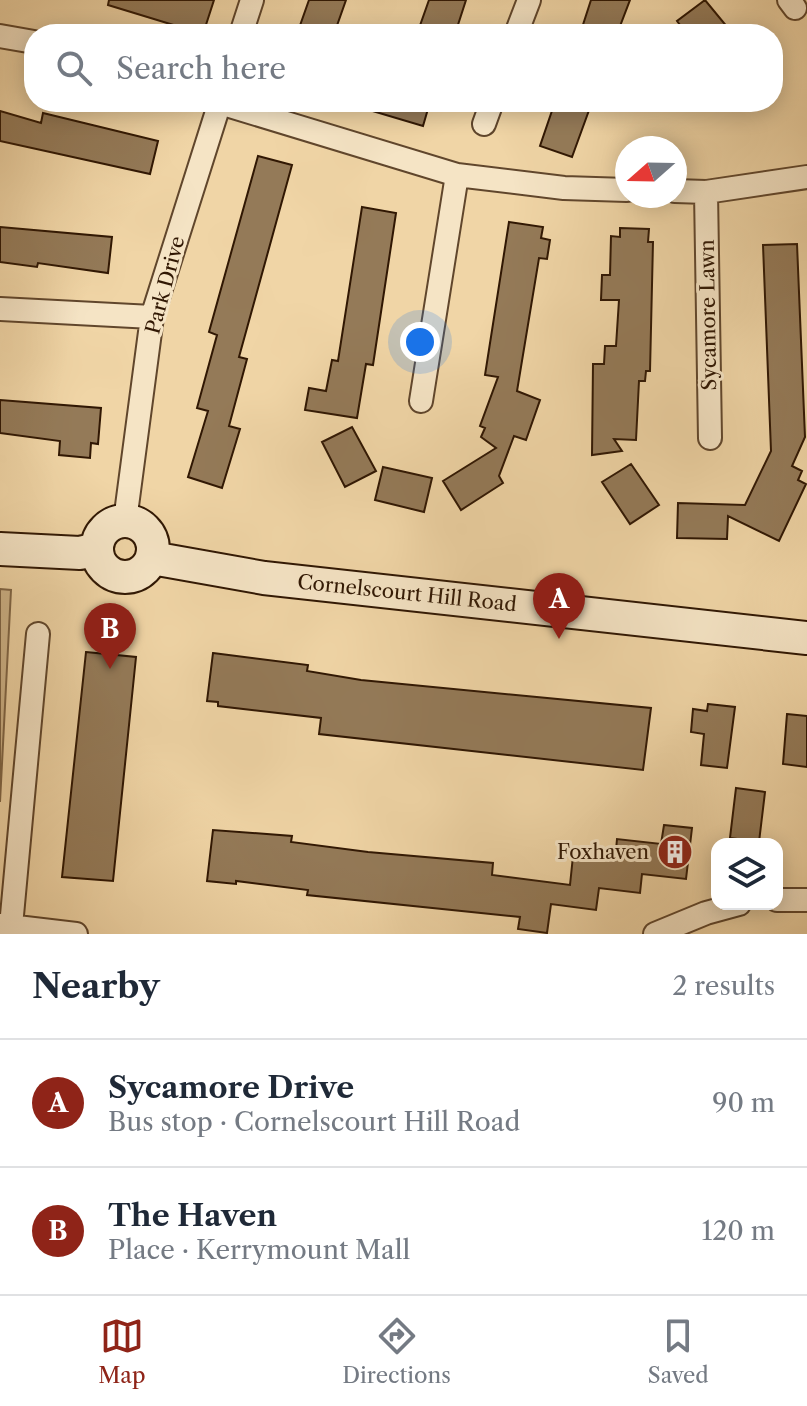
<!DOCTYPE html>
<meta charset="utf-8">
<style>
:root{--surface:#fff;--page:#f6f6f7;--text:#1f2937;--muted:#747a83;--line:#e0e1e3;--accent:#8f2418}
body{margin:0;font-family:"Libre Caslon Text",serif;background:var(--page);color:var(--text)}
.controls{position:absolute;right:24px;bottom:24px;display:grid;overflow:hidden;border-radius:16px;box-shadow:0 4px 20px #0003}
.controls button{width:72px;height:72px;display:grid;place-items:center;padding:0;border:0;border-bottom:2px solid var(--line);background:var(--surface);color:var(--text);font:40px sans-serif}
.compass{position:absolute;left:615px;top:136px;width:72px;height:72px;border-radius:50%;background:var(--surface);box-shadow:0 4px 20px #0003;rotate:250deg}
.you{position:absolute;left:420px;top:342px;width:28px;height:28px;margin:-20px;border:6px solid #fff;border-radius:50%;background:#1a73e8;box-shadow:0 0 0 12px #1a73e833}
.badge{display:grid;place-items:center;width:52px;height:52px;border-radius:50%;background:var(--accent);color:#fff;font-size:26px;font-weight:700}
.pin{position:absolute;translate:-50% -66px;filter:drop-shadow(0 2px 4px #0008)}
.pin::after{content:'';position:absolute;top:42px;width:28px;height:24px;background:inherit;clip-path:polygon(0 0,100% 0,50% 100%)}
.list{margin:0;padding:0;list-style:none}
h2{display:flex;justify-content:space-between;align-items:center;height:104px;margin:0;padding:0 32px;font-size:34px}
h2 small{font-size:26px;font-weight:400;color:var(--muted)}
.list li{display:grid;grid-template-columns:52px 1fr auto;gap:24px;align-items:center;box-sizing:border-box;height:128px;padding:0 32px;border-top:2px solid var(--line)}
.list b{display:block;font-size:30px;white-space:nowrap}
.list p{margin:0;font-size:26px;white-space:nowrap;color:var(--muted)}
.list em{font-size:26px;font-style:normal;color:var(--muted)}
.icon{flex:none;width:44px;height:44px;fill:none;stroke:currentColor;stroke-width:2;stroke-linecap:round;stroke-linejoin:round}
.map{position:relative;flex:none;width:807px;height:934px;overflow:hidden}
.search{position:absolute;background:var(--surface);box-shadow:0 4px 20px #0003;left:24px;right:24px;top:24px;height:88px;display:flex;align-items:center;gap:20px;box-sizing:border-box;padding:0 28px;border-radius:32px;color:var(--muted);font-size:30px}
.sheet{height:360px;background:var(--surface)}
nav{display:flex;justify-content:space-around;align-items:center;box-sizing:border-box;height:112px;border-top:2px solid var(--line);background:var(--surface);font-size:22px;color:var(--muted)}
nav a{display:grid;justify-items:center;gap:4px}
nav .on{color:var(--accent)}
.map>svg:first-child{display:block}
.green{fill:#cfb58a;stroke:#806646;stroke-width:2}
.building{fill:#947a58;stroke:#301703;stroke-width:2}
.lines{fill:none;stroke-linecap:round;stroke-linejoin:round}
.street-casing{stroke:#60462c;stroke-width:26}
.secondary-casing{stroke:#301703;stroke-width:36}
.street{stroke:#f5e4c5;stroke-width:22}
.secondary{stroke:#f5e4c5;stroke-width:32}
.labels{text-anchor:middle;stroke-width:6;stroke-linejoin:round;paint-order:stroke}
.street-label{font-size:20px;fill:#301703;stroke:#f5e4c5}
.poi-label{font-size:20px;fill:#301703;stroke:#f5e4c5;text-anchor:end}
</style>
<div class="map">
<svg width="807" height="934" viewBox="0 0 807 934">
<rect width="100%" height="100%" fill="#f0d5a6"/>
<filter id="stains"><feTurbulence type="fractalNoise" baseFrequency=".0025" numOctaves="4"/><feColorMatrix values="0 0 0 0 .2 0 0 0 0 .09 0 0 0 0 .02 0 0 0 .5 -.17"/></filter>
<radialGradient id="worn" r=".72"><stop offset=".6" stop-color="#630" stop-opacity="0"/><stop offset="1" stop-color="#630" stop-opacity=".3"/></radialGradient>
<path class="green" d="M0 589 11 590 0 802Z"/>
<path class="building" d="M109 0H214L203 34 108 5Z
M309 0H346L334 34H297Z
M429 0H466L455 34H417Z
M591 0H630L617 34H580Z
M705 0 733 34H687L677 21Z
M359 102H430L423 126 359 107Z
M555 102H592L572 157 540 146Z
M0 111 41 123 43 113 158 141 150 174 0 141Z
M258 156 292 165 239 357 247 359 229 426 240 429 222 488 188 477 208 411 197 408 217 335 209 332Z
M362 207 396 213 373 365 366 364 357 418 305 410 309 388 326 391 332 360 338 361Z
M509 222 543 227 541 238 550 240 547 259 539 258 517 391 540 400 526 440 514 436 499 476 503 483 461 510 443 481 496 448 481 437 485 428 480 426 498 377 485 375Z
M0 227 112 237 108 273 38 263 37 267 0 262Z
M620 228 649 229 648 242H653L650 371H646L645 381H639L636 440 614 439 622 451 592 455 593 364H604L605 346H616L619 300H601L602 275H610L611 236 620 237Z
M797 244 805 437 792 466 802 471 798 480 806 484 779 541 728 516 727 539 677 538 678 503 745 505 771 451 763 245Z
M0 400 101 408 98 444 91 443 90 458 59 455 60 441 0 433Z
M352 427 376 471 345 487 322 442Z
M631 464 659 505 630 524 602 482Z
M383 467 432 478 424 512 375 500Z
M86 652 136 657 113 881 62 877Z
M213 653 308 665 307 671 361 680 651 708 643 770 319 734 321 718 218 706V702L207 701Z
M708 704 735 707 727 768 701 765 704 734 691 732 693 709 707 711Z
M787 714 807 716V767L783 764Z
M736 788 765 792 759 842 730 838Z
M664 825 692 828 686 879 642 874 640 893 599 888 596 910 551 904 547 933 518 929 520 917 307 895 308 890 236 881V884L207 881 213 830 292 836 291 842 368 852 493 863 492 875 570 885 573 856 615 861 617 839 661 844Z"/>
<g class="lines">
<defs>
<path id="street" d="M789 0 795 8
M241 34 252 0
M516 34 529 0
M0 36 34 42
M220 103 457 175 564 188 627 190
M484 124 492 102
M675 191 706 192 807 177
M706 192 710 438
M0 309 152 317
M421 401 457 175
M125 521 152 317 220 102
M777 900H807
M0 925 76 934
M11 926 38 634
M655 934 706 913 739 904"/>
<path id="secondary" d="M97 549a28 28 0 1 1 56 0a28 28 0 1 1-56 0Z
M0 549 80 553 96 549
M152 558 264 578 807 638"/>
</defs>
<use href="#street" class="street-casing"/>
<use href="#secondary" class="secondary-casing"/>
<use href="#street" class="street"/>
<use href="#secondary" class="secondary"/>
</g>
<defs>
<symbol id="building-disc" viewBox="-11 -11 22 22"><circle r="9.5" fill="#8f2418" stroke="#f5e4c5"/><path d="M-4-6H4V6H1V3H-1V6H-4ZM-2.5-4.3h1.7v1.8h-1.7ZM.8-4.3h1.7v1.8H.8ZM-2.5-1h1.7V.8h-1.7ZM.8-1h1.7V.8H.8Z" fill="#fff"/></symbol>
</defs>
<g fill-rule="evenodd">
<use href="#building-disc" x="655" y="832" width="40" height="40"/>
</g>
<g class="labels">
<g class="street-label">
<text transform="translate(165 285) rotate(-75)" y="7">Park Drive</text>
<text transform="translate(708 315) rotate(-91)" y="7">Sycamore Lawn</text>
<text transform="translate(407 593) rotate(6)" y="7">Cornelscourt Hill Road</text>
</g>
<g class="poi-label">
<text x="649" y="859">Foxhaven</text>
</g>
</g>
<rect width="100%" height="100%" filter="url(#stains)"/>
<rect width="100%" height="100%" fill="url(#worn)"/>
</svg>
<div class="controls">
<button><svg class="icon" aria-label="layers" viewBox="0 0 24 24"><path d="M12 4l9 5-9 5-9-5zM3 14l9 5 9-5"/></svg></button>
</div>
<svg class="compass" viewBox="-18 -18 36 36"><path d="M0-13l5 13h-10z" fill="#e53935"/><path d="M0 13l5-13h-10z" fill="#747a83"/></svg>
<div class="you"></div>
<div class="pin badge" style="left:559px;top:639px">A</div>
<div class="pin badge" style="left:110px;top:669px">B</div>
<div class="search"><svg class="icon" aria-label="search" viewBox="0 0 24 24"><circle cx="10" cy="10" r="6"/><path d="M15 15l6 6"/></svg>Search here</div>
</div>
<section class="sheet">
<h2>Nearby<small>2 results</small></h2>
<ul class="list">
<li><span class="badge">A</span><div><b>Sycamore Drive</b><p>Bus stop · Cornelscourt Hill Road</p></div><em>90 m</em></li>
<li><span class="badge">B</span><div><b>The Haven</b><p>Place · Kerrymount Mall</p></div><em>120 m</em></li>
</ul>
</section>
<nav>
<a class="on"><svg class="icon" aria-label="map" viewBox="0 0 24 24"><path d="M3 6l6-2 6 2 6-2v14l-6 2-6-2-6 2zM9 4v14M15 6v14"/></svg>Map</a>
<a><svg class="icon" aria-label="directions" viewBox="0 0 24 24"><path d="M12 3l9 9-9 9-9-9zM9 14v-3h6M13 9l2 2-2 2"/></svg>Directions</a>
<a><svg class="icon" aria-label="saved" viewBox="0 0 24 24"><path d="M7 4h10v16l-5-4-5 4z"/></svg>Saved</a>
</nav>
